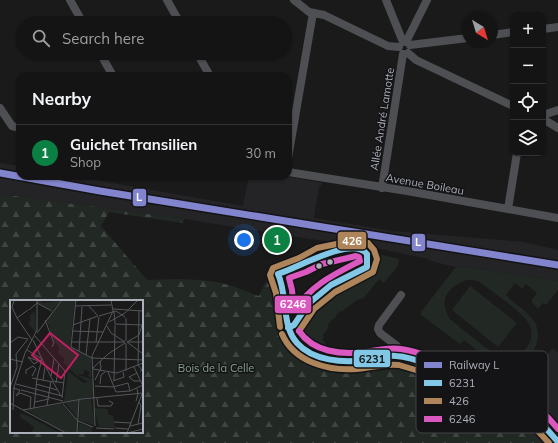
<!DOCTYPE html>
<meta charset="utf-8">
<style>
:root{--surface:#141414;--page:#1d1d1d;--text:#f1f3f6;--muted:#9d9ea0;--line:#333334;--accent:#0b8043}
body{margin:0;font-family:Mulish,sans-serif;background:var(--page);color:var(--text)}
.controls{position:absolute;right:12px;top:12px;display:grid;overflow:hidden;border-radius:8px;box-shadow:0 1px 3px #0004}
.controls button{width:36px;height:36px;display:grid;place-items:center;padding:0;border:0;border-bottom:1px solid var(--line);background:var(--surface);color:var(--text);font:20px sans-serif}
.compass{position:absolute;left:462px;top:12px;width:36px;height:36px;border-radius:50%;background:var(--surface);box-shadow:0 1px 3px #0004;rotate:142deg}
.you{position:absolute;left:244px;top:240px;width:14px;height:14px;margin:-10px;border:3px solid #fff;border-radius:50%;background:#1a73e8;box-shadow:0 0 0 6px #1a73e833}
.badge{display:grid;place-items:center;width:26px;height:26px;border-radius:50%;background:var(--accent);color:#fff;font-size:13px;font-weight:700}
.pin{position:absolute;translate:-50% -50%;border:2px solid #fff;box-shadow:0 1px 4px #0006}
.list{margin:0;padding:0;list-style:none}
h2{display:flex;justify-content:space-between;align-items:center;height:52px;margin:0;padding:0 16px;font-size:17px}
h2 small{font-size:13px;font-weight:400;color:var(--muted)}
.list li{display:grid;grid-template-columns:26px 1fr auto;gap:12px;align-items:center;box-sizing:border-box;height:56px;padding:0 16px;border-top:1px solid var(--line)}
.list b{display:block;font-size:15px;white-space:nowrap}
.list p{margin:0;font-size:13px;white-space:nowrap;color:var(--muted)}
.list em{font-size:13px;font-style:normal;color:var(--muted)}
.icon{flex:none;width:22px;height:22px;fill:none;stroke:currentColor;stroke-width:2;stroke-linecap:round;stroke-linejoin:round}
.map{position:relative;flex:none;width:558px;height:443px;overflow:hidden}
.search{position:absolute;background:var(--surface);box-shadow:0 1px 3px #0004;left:16px;top:16px;width:276px;height:44px;display:flex;align-items:center;gap:10px;box-sizing:border-box;padding:0 14px;border-radius:22px;color:var(--muted);font-size:15px}
.panel{position:absolute;background:var(--surface);box-shadow:0 1px 3px #0004;left:16px;top:72px;width:276px;height:108px;border-radius:12px}
.map>svg:first-child{display:block}
.built{fill:#242426}
.green{fill:#222924;fill-rule:evenodd}
.forest{fill:url(#forest-firs);fill-rule:evenodd}
.lines{fill:none;stroke-linecap:round;stroke-linejoin:round}
.street{stroke:#4e4f53;stroke-width:8}
.bus-1-casing{stroke:#141416;stroke-width:9}
.bus-2-casing{stroke:#141416;stroke-width:9}
.bus-3-casing{stroke:#141416;stroke-width:9}
.bus-1{stroke:#82c8e6;stroke-width:6}
.bus-2{stroke:#ae855a;stroke-width:6}
.bus-3{stroke:#dc58c1;stroke-width:6}
.rail-1-casing{stroke:#141416;stroke-width:10}
.rail-1{stroke:#8284cd;stroke-width:7}
.bus-dot{fill:#acb0ba;stroke:#141416;stroke-width:1.5}
.labels{text-anchor:middle;stroke-width:3;stroke-linejoin:round;paint-order:stroke}
.street-label{font-size:11px;fill:#acb0ba;stroke:#141416}
.park-label{font-size:11px;fill:#85a389;stroke:#141416}
.inset-road{fill:none;stroke:#54565a;stroke-width:1}
.view{fill:#c12060;fill-opacity:0.15;stroke:#c12060;stroke-width:2}
.inset-edge{fill:none;stroke:#acb0ba;stroke-width:2}
.key{fill:#141416;stroke:#424347;stroke-width:1}
.key-label{font-size:11px;fill:#acb0ba}
.line-badge{stroke:#141416;stroke-width:1.5}
.badge-label{font-size:11px;text-anchor:middle;font-weight:bold;fill:#fff}
.pale-badge-label{font-size:11px;text-anchor:middle;font-weight:bold;fill:#111}
</style>
<div class="map">
<svg width="558" height="443" viewBox="0 0 558 443">
<defs>
<pattern id="forest-firs" width="22" height="20" patternUnits="userSpaceOnUse"><rect width="22" height="20" fill="#222924"/><path d="M5 1l3.5 6h-7zM16 11l3.5 6h-7z" fill="#3f4642"/></pattern>
</defs>
<rect width="100%" height="100%" fill="#1a1a1a"/>
<path class="built" d="M0 163 20 166V176H73L243 206 249 176H284L323 183 319 187 314 218 392 231 524 242 558 250V281L460 266 455 267 431 261 428 259 371 247 296 237 184 219 0 194Z
M552 348 558 352V426L542 410 519 391Z"/>
<path class="green" d="M371 252 399 259 398 266 384 283 379 279 364 298 357 300 341 312 340 311 336 315V317C331 320 328 323 327 330L323 334 324 338 322 339 327 346 333 350 331 353C319 351 306 346 299 336 296 319 333 290 347 283 354 280 365 278 370 273 375 266 373 260 371 252Z
M460 266 558 281V290L546 305 543 303 538 309 531 301 537 293 526 284 522 289 515 283 506 295C515 304 526 310 534 321 542 333 537 352 525 360 519 363 514 364 507 365L517 373 513 378 464 340 460 344 421 315V312L455 268ZM466 280H473L480 282C492 292 523 312 529 324 533 331 532 340 527 347 512 371 491 352 476 340 467 333 458 326 450 319 438 300 447 288 466 280Z
M470 286 517 323 498 347 452 310Z"/>
<path class="forest" d="M0 194 184 219 183 223 109 212 101 226 147 280C177 279 207 278 235 287 243 290 251 293 259 296L265 283 270 278 275 287 279 328 282 335 295 350 315 360 335 363 360 364 391 359 413 361 479 382 505 400 533 422 552 443H0ZM11 301H142V432H11Z"/>
<g class="lines">
<path class="street" d="M70 0 83 23
M167 0 180 23
M294 0 309 12 324 15 388 46 399 47
M386 0 403 42
M543 29 558 27
M492 35 513 32
M406 42 427 0
M410 45 468 38
M100 53 113 76
M197 53 210 76
M408 53 416 60 513 106
M0 108 12 126 20 128
M543 115 558 110
M543 119 558 128
M288 158 313 13
M288 172 407 191 558 218
M382 188 403 54
M508 209 517 153
M401 295 379 325 378 329 380 333 397 346 401 350 404 357C465 377 518 387 558 442"/>
<defs>
<path id="bus-1" d="M278 274C288 296 281 325 297 343 313 361 343 363 366 360 376 358 385 355 396 356 413 357 429 365 445 370 457 374 469 376 480 381 511 394 537 416 558 442
M278 274C296 269 352 235 367 254V267L331 285 308 304 294 325 288 328"/>
<path id="bus-2" d="M280 327 276 293 270 275 273 268 299 258 317 248 356 240 368 243 374 250 377 259 373 272 335 292 314 309 299 331
M282 334C294 362 328 371 356 369 371 368 385 363 399 365L472 387 488 394 518 413 536 429 549 443"/>
<path id="bus-3" d="M356 256 359 257 360 261C333 275 311 285 294 311L292 290 289 278 306 272 322 264Z
M299 331C313 352 341 355 365 352 377 350 389 347 401 349 417 351 433 358 448 363 459 366 471 369 483 373 511 385 539 405 558 429"/>
</defs>
<use href="#bus-1" class="bus-1-casing"/>
<use href="#bus-2" class="bus-2-casing"/>
<use href="#bus-3" class="bus-3-casing"/>
<use href="#bus-1" class="bus-1"/>
<use href="#bus-2" class="bus-2"/>
<use href="#bus-3" class="bus-3"/>
<defs>
<path id="rail-1" d="M0 173 100 191 558 265"/>
</defs>
<use href="#rail-1" class="rail-1-casing"/>
<use href="#rail-1" class="rail-1"/>
</g>
<g class="bus-dot">
<circle cx="330" cy="262" r="3.5"/>
<circle cx="319" cy="266" r="3.5"/>
</g>
<g class="labels">
<g class="street-label">
<text transform="translate(382 119) rotate(-81)" y="4">Allée André Lamotte</text>
<text transform="translate(425 184) rotate(10)" y="4">Avenue Boileau</text>
</g>
<g class="park-label">
<text x="216" y="372">Bois de la Celle</text>
</g>
</g>
<g transform="translate(10 300)">
<rect width="133" height="133" fill="#1a1a1a"/>
<path d="M25 11 26 33 18 23 21 20 19 16ZM84 108 98 109V114L103 116 105 128 89 127Z" fill="#222924"/>
<path d="M28 0 34 3 52 0 42 10 27 3ZM53 0H65L60 46 81 58V78L78 76 80 72 75 70 73 74 68 75 82 79 84 84 82 97 54 102 58 71 73 83 78 82 65 74 50 59 54 62V58L48 53 49 47 40 35V27L36 20ZM81 99 83 113 84 125 69 120 70 100ZM69 100 68 119 55 103ZM51 104 68 121 67 133 54 132 17 110ZM10 113 20 117 50 133H22L24 127 10 117ZM69 123 82 127V133H68Z" fill="#222924"/>
<path class="inset-road" d="M66 0 61 47 82 58 133 60M4 1 2 7 7 18M78 5 88 16M65 6 101 5M103 9 133 11M18 10 7 18 22 40M19 10 27 3 42 11M104 11 105 24M129 11 128 65 132 70 130 71M89 16 106 11 115 17M116 18V41M35 20 44 43 42 47M99 22 115 13 128 0M105 24 133 25M63 25 88 16M97 26 101 33 115 42M62 31 93 32M27 33 52 0M25 36 55 71 52 98M23 40 32 59M61 42H115M86 42 89 17M117 42 129 35 132 25M117 42 133 54M118 42H133M0 43 8 37 18 39M116 43V71M17 50 32 59M69 51 72 7M76 55 80 19M0 59 13 62M32 59 43 81 54 83M28 61 18 57 24 64 31 60M7 67 6 54 18 39M124 67 132 84M83 68 98 54 115 43M83 69 107 73 133 63M98 72 106 92 120 91 133 85M127 73 119 77 124 81H130M16 74V70L23 66 26 69 22 76M41 76 44 59M22 78 43 82 51 96M33 80 35 67M85 80 91 68 90 61M104 80 105 25M103 81 114 77 113 72M46 83 49 64M6 84 52 96M26 84 47 90M90 84 91 75 95 72M85 86 103 87M103 87 118 83 120 91M0 88 7 67M3 88 10 90 6 96 10 93M11 90 53 101M10 93 21 97 20 109M87 98 88 106H101L103 103 99 101M126 101 128 94 127 89M25 102 39 99M0 103 56 133M53 104 68 121 83 127M37 105 41 81M24 108 27 78 32 59M3 110 4 87 15 53 27 30V0M13 110 72 99 133 93M104 122 121 123M128 124 131 106 129 102M85 126 82 56 103 11 101 0M120 126 133 123M86 128 104 129M105 128 118 129M67 133 69 100M117 133 132 94M117 133 133 129"/>
<path class="view" d="M40 33 68 55 51 78 22 55Z"/>
<rect width="133" height="133" class="inset-edge"/>
</g>
<rect x="416" y="351" width="132" height="82" rx="6" class="key"/>
<rect x="424" y="362" width="18" height="6" fill="#8284cd"/>
<rect x="424" y="380" width="18" height="6" fill="#82c8e6"/>
<rect x="424" y="398" width="18" height="6" fill="#ae855a"/>
<rect x="424" y="416" width="18" height="6" fill="#dc58c1"/>
<g class="key-label">
<text x="449" y="369">Railway L</text>
<text x="449" y="387">6231</text>
<text x="449" y="405">426</text>
<text x="449" y="423">6246</text>
</g>
<g class="line-badge">
<rect x="132" y="188" width="15" height="19" rx="4" fill="#8284cd"/>
<rect x="337" y="231" width="30" height="19" rx="4" fill="#ae855a"/>
<rect x="411" y="233" width="15" height="19" rx="4" fill="#8284cd"/>
<rect x="274" y="295" width="38" height="19" rx="4" fill="#dc58c1"/>
<rect x="353" y="349" width="38" height="19" rx="4" fill="#82c8e6"/>
</g>
<g class="badge-label">
<text x="139" y="201">L</text>
<text x="352" y="245">426</text>
<text x="418" y="246">L</text>
<text x="293" y="308">6246</text>
</g>
<g class="pale-badge-label">
<text x="372" y="363">6231</text>
</g>
</svg>
<div class="controls">
<button>+</button>
<button>−</button>
<button><svg class="icon" aria-label="locate" viewBox="0 0 24 24"><circle cx="12" cy="12" r="6"/><path d="M12 2v4M12 18v4M2 12h4M18 12h4"/></svg></button>
<button><svg class="icon" aria-label="layers" viewBox="0 0 24 24"><path d="M12 4l9 5-9 5-9-5zM3 14l9 5 9-5"/></svg></button>
</div>
<svg class="compass" viewBox="-18 -18 36 36"><path d="M0-13l5 13h-10z" fill="#e53935"/><path d="M0 13l5-13h-10z" fill="#9d9ea0"/></svg>
<div class="you"></div>
<div class="pin badge" style="left:277px;top:240px">1</div>
<div class="search"><svg class="icon" aria-label="search" viewBox="0 0 24 24"><circle cx="10" cy="10" r="6"/><path d="M15 15l6 6"/></svg>Search here</div>
<section class="panel">
<h2>Nearby<small></small></h2>
<ul class="list">
<li><span class="badge">1</span><div><b>Guichet Transilien</b><p>Shop</p></div><em>30 m</em></li>
</ul>
</section>
</div>
